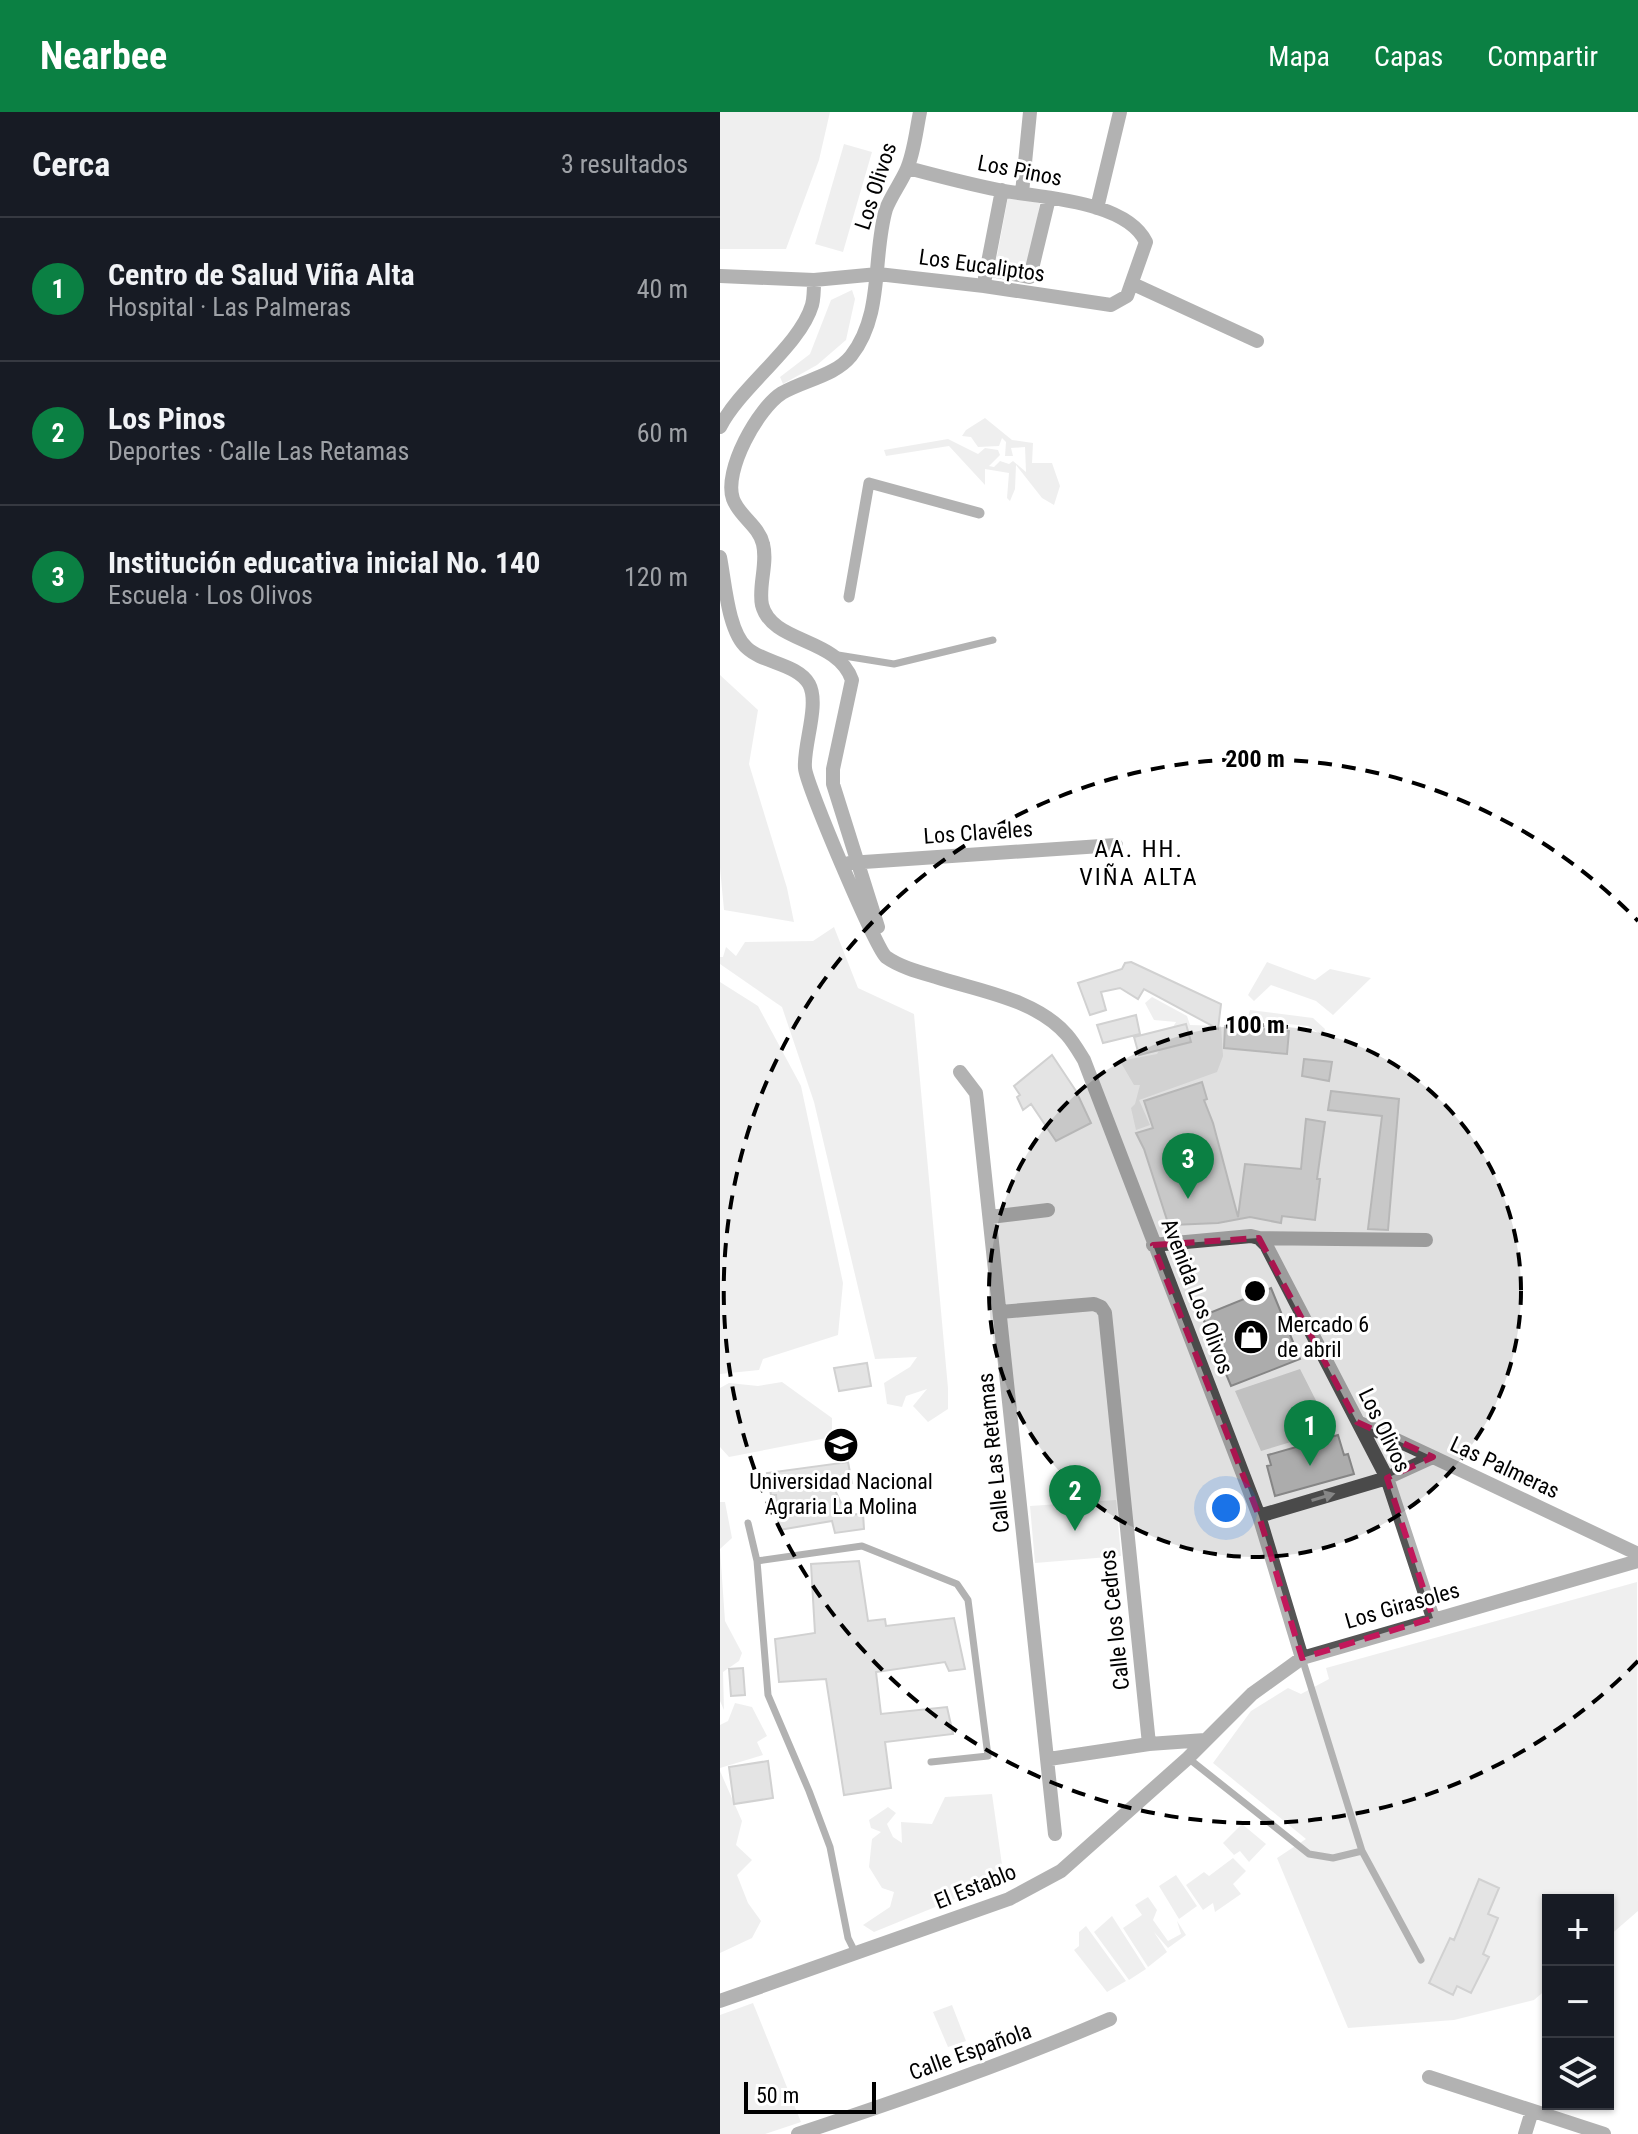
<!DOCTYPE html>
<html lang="es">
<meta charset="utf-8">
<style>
:root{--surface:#171b24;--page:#242831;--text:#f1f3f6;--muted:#9ea1a6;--line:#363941;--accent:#0b8043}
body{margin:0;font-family:"Roboto Condensed",sans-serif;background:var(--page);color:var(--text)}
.controls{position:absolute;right:24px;bottom:24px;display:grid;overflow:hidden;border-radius:0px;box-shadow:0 2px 6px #0004}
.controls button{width:72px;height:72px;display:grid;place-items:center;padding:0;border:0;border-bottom:2px solid var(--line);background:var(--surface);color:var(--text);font:40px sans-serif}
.scale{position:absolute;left:24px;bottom:20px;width:132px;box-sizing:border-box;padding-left:8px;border:4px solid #000;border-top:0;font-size:22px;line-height:28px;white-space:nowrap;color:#000;-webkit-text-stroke:6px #fff;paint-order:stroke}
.you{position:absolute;left:506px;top:1396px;width:28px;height:28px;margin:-20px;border:6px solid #fff;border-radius:50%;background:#1a73e8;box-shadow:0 0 0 12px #1a73e833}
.badge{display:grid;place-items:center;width:52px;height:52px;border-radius:50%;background:var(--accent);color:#fff;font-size:26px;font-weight:700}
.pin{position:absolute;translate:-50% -66px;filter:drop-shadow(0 2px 4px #0008)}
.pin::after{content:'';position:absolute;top:42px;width:28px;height:24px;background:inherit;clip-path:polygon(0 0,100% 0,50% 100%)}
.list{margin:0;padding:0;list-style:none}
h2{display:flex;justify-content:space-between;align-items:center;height:104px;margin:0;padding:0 32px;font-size:34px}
h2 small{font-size:26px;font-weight:400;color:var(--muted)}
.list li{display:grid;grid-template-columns:52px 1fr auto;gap:24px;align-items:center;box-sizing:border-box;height:144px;padding:0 32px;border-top:2px solid var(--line)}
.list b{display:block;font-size:30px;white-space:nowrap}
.list p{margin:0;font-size:26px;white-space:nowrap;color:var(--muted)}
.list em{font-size:26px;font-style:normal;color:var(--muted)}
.icon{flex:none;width:44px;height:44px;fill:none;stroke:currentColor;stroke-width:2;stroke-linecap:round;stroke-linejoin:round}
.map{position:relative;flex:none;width:918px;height:2022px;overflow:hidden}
header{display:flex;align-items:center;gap:48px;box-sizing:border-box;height:112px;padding:0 40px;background:var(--accent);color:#fff}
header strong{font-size:38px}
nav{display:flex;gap:44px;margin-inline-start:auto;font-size:28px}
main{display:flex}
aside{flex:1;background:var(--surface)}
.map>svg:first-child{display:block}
.green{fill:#dcdcdc}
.building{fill:#c4c4c4;stroke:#999;stroke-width:2}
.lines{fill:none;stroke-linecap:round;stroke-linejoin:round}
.service{stroke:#555;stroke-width:7}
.pedestrian{stroke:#555;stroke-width:11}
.minor{stroke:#555;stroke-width:14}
.oneway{fill:#999}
.marked{fill:none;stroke:#c2185b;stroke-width:6;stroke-dasharray:16 10;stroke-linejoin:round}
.ring{fill:none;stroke:#000;stroke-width:4;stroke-dasharray:14 10}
.labels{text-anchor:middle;stroke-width:6;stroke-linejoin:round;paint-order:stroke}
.street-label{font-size:22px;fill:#000;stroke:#fff}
.poi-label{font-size:22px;fill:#000;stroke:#fff;text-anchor:start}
.neighbourhood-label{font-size:24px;letter-spacing:2px;fill:#000;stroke:#fff}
.centre{fill:#000;stroke:#fff;stroke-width:4}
.ring-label{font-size:24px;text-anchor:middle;font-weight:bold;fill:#000;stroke:#fff;stroke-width:6;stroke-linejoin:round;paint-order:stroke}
</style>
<header>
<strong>Nearbee</strong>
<nav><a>Mapa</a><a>Capas</a><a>Compartir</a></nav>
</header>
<main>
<aside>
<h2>Cerca<small>3 resultados</small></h2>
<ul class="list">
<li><span class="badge">1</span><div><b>Centro de Salud Viña Alta</b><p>Hospital · Las Palmeras</p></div><em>40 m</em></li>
<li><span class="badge">2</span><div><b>Los Pinos</b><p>Deportes · Calle Las Retamas</p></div><em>60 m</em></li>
<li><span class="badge">3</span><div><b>Institución educativa inicial No. 140</b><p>Escuela · Los Olivos</p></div><em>120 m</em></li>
</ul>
</aside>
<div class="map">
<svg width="918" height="2022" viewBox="0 0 918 2022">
<rect width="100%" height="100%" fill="#fff"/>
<path class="green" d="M0 0H110L99 48 66 137H0Z
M124 32 152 40 123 140 95 132Z
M288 85 320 91 308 162 275 155Z
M132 178 135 187 126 228 97 253 63 272 60 265 90 242 111 188Z
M265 306 292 328 313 331 312 351H332L340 374 334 393 322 386 296 353 295 377 290 389 287 386 289 361 265 357V373L229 334 166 344 164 338 228 327 258 342 265 336 278 338 280 343 269 354 274 355 280 349 289 352 293 349 306 360 305 335 291 336 293 344H285L286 330 282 326 279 334 258 335 251 325 242 324 246 318Z
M0 563 38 598 29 652 67 776 74 810 4 798 0 756Z
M114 815 138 876 194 902 228 1276V1297L208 1310 193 1294 207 1277 186 1284 182 1295 167 1292 164 1271 190 1255 197 1245 155 1247 94 990 62 895 0 852V845H3L6 835 16 844 25 830 93 829Z
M547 850 595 868 610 857 651 866 613 903 596 889 551 873 534 889 528 883Z
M0 870 38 894 81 974 123 1171 118 1223 43 1247 39 1258 0 1262Z
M432 885 467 904 470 913 501 914 503 944 497 960 419 988 430 1013 416 1018 411 996 415 992 420 973H414L400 949 437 942 456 910 434 908 425 891Z
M530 898 593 906 605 917 603 924 588 914 527 908Z
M580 1257 611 1318 541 1339 515 1279Z
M62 1270 112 1306V1325L9 1345 0 1335V1276L9 1271 38 1274Z
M396 1388 401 1444 315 1451 310 1394Z
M0 1390H5L12 1426 0 1437 5 1509 22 1541 19 1549 3 1560 4 1598 0 1589Z
M917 1470 918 1799 888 1825V1788H828V1876L814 1888 734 1908 628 1916 557 1746 586 1727 493 1651 531 1599 568 1576 581 1582 609 1567 606 1556Z
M15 1591 32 1595 47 1624 37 1630 43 1643 0 1656V1613L8 1609Z
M0 1659 22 1709 16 1733 32 1748 17 1763 28 1791 41 1809 32 1826 0 1841Z
M272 1682 284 1767 154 1820 143 1813 170 1795 174 1780 162 1776 149 1755 152 1727 161 1720 151 1716 149 1708 168 1695 176 1701 167 1712 173 1725 182 1731 181 1710 212 1712 225 1685Z
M522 1712 546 1732 529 1750 520 1739 514 1743 503 1731Z
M513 1746 526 1759 513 1772 521 1782 495 1800 493 1791 483 1798 466 1773 484 1760 489 1764Z
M456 1763 477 1794 459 1807 439 1774Z
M428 1785 437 1798 433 1808 448 1829 461 1822 457 1809 466 1823 448 1836 434 1820 447 1840 428 1855 403 1816 422 1803 415 1793Z
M392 1804 426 1857 409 1868 374 1820Z
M366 1814 406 1869 387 1880 354 1838 359 1834V1820Z
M33 1891 81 2010 45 2022H0V1903Z
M232 1893 246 1929 228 1935 213 1900Z"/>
<path class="building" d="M411 850 501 892 498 917 424 877 418 887 400 876 381 880 386 898 370 903 358 871 402 857 405 851Z
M416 903 420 922 383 931 377 913Z
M466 912 471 930 419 943 414 925Z
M505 914 569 919 567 942 504 936Z
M332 943 356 979 371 1011 336 1029 311 992 303 998 297 985 300 983 294 974Z
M584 947 612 950 609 969 582 964Z
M482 970 487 987 484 988 493 1011 518 1105 525 1052 581 1057 586 1007 605 1010 597 1067H600L595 1108 562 1104 561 1111 530 1105 498 1111 452 1113 447 1108 424 1037 416 1021 433 1016 424 989Z
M611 979 679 987 668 1118 648 1117 662 1004 608 998Z
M551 1176 580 1247 511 1274 482 1204Z
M147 1251 151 1274 119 1279 114 1256Z
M618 1323 624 1343 628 1342 634 1362 555 1384 547 1354 551 1353 548 1343Z
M128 1350 132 1371 119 1372 120 1376H114L127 1404 143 1401 144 1417 115 1421 112 1409 59 1418 56 1383H51L47 1361Z
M139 1449 148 1509 165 1507 166 1514 234 1506 245 1557 229 1559 225 1550 156 1560 161 1602 227 1595 233 1622 165 1630 171 1676 124 1683 106 1567 59 1570 55 1527 95 1521 91 1452Z
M23 1556 25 1583 11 1584 9 1557Z
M48 1649 53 1686 14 1692 9 1655Z
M759 1767 779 1776 768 1802 778 1806 763 1842 769 1845 751 1881 737 1874 733 1883 709 1871 730 1826 734 1828Z"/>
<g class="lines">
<path class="service" d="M118 543 174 552 273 528
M28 1411 37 1449 48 1583 89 1679 110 1735 128 1826 135 1840
M37 1449 142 1434 237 1472 248 1488 268 1644 211 1650
M582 1546 642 1739 701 1848
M468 1646 589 1742 613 1746 642 1739"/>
<path class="pedestrian" d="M129 485 149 371 259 401"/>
<path class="minor" d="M302 81 310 0
M377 96 400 0
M266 157 310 165 329 86
M0 164 94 168 158 162 264 174 391 193 407 184 426 130C406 88 320 86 279 78 248 72 218 64 188 56
M265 166 282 78
M413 172 537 229
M0 315C21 274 80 234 92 193 94 186 94 176 94 168
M0 445C5 470 8 520 27 536 43 551 78 552 89 572 100 592 83 634 85 656 86 672 156 837 166 845 180 855 199 860 216 865 259 879 316 887 347 923 354 931 359 940 364 948L539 1404 582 1546
M129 751 396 733
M158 815 113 672V657L132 568C117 525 52 532 42 493 38 474 48 452 43 432 39 414 19 404 13 387 3 359 38 296 62 281 84 268 115 264 131 244 164 202 152 145 166 97 171 84 180 72 186 59 194 42 196 19 200 0
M240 960 256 981 257 989 335 1722
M270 1105 328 1098
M539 1126 706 1128
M433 1133 531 1124 539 1126 546 1133 667 1366 713 1506
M280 1200 374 1192 381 1195 385 1201 429 1632
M638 1310 713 1345
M539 1404 667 1366 713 1345 918 1442
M329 1647 429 1632 485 1628
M0 1889 289 1787 341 1759 468 1646 532 1582 582 1546 918 1449
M709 1965 884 2022
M78 2022C183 1987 288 1951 390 1907
M805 2022 812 1999"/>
</g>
<defs><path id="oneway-solid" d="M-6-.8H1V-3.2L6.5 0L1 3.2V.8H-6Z" transform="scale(2)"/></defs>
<use class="oneway" href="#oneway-solid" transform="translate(603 1385) rotate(-17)"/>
<path d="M0 0H918V2022H0ZM539 1126 637 1310 713 1345 667 1366 713 1506 582 1546 539 1404 433 1133Z" fill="#fff" fill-opacity=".55" fill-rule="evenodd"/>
<path class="marked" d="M539 1126 637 1310 713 1345 667 1366 713 1506 582 1546 539 1404 433 1133Z"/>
<circle cx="535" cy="1179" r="266" fill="#000" fill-opacity=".12"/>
<g class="ring">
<circle cx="535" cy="1179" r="266"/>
<path d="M918 1549A532 532 0 1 1 918 809"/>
</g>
<defs>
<symbol id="shop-disc" viewBox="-11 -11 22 22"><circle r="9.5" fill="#000" stroke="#fff"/><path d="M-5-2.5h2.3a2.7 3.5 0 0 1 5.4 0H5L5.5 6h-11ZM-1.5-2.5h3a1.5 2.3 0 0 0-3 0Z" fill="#fff"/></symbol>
<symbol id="university-disc" viewBox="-11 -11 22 22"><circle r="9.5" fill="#000" stroke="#fff"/><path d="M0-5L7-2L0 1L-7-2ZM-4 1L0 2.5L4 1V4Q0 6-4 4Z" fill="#fff"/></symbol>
</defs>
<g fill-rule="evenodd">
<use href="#shop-disc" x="511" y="1205" width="40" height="40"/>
<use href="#university-disc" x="101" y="1313" width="40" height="40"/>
</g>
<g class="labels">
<g class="street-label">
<text transform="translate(300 58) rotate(11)" y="8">Los Pinos</text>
<text transform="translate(155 74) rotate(-72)" y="8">Los Olivos</text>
<text transform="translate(262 153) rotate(8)" y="8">Los Eucaliptos</text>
<text transform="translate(258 720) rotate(-4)" y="8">Los Claveles</text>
<text transform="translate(478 1184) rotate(69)" y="8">Avenida Los Olivos</text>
<text transform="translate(665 1318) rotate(64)" y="8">Los Olivos</text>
<text transform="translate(273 1341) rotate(-96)" y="8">Calle Las Retamas</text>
<text transform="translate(785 1355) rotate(25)" y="8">Las Palmeras</text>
<text transform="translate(682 1493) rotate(-16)" y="8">Los Girasoles</text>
<text transform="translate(394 1508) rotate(-96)" y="8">Calle los Cedros</text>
<text transform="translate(255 1774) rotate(-22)" y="8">El Establo</text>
<text transform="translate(250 1939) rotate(-20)" y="8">Calle Española</text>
</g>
<g class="poi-label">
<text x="557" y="1220">Mercado 6<tspan x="557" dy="25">de abril</tspan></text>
<text x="121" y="1377" text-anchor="middle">Universidad Nacional<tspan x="121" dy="25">Agraria La Molina</tspan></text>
</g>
<g class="neighbourhood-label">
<text x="419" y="745">AA. HH.<tspan x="419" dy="28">VIÑA ALTA</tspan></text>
</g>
</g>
<circle cx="535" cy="1179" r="12" class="centre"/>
<g class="ring-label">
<text x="535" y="655">200 m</text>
<text x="535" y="921">100 m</text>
</g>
</svg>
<div class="controls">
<button>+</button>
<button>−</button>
<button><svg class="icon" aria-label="layers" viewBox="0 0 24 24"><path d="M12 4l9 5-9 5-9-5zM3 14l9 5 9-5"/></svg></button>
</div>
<div class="scale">50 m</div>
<div class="you"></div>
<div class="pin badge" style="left:590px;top:1354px">1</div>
<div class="pin badge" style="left:355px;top:1419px">2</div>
<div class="pin badge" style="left:468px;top:1087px">3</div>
</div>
</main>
